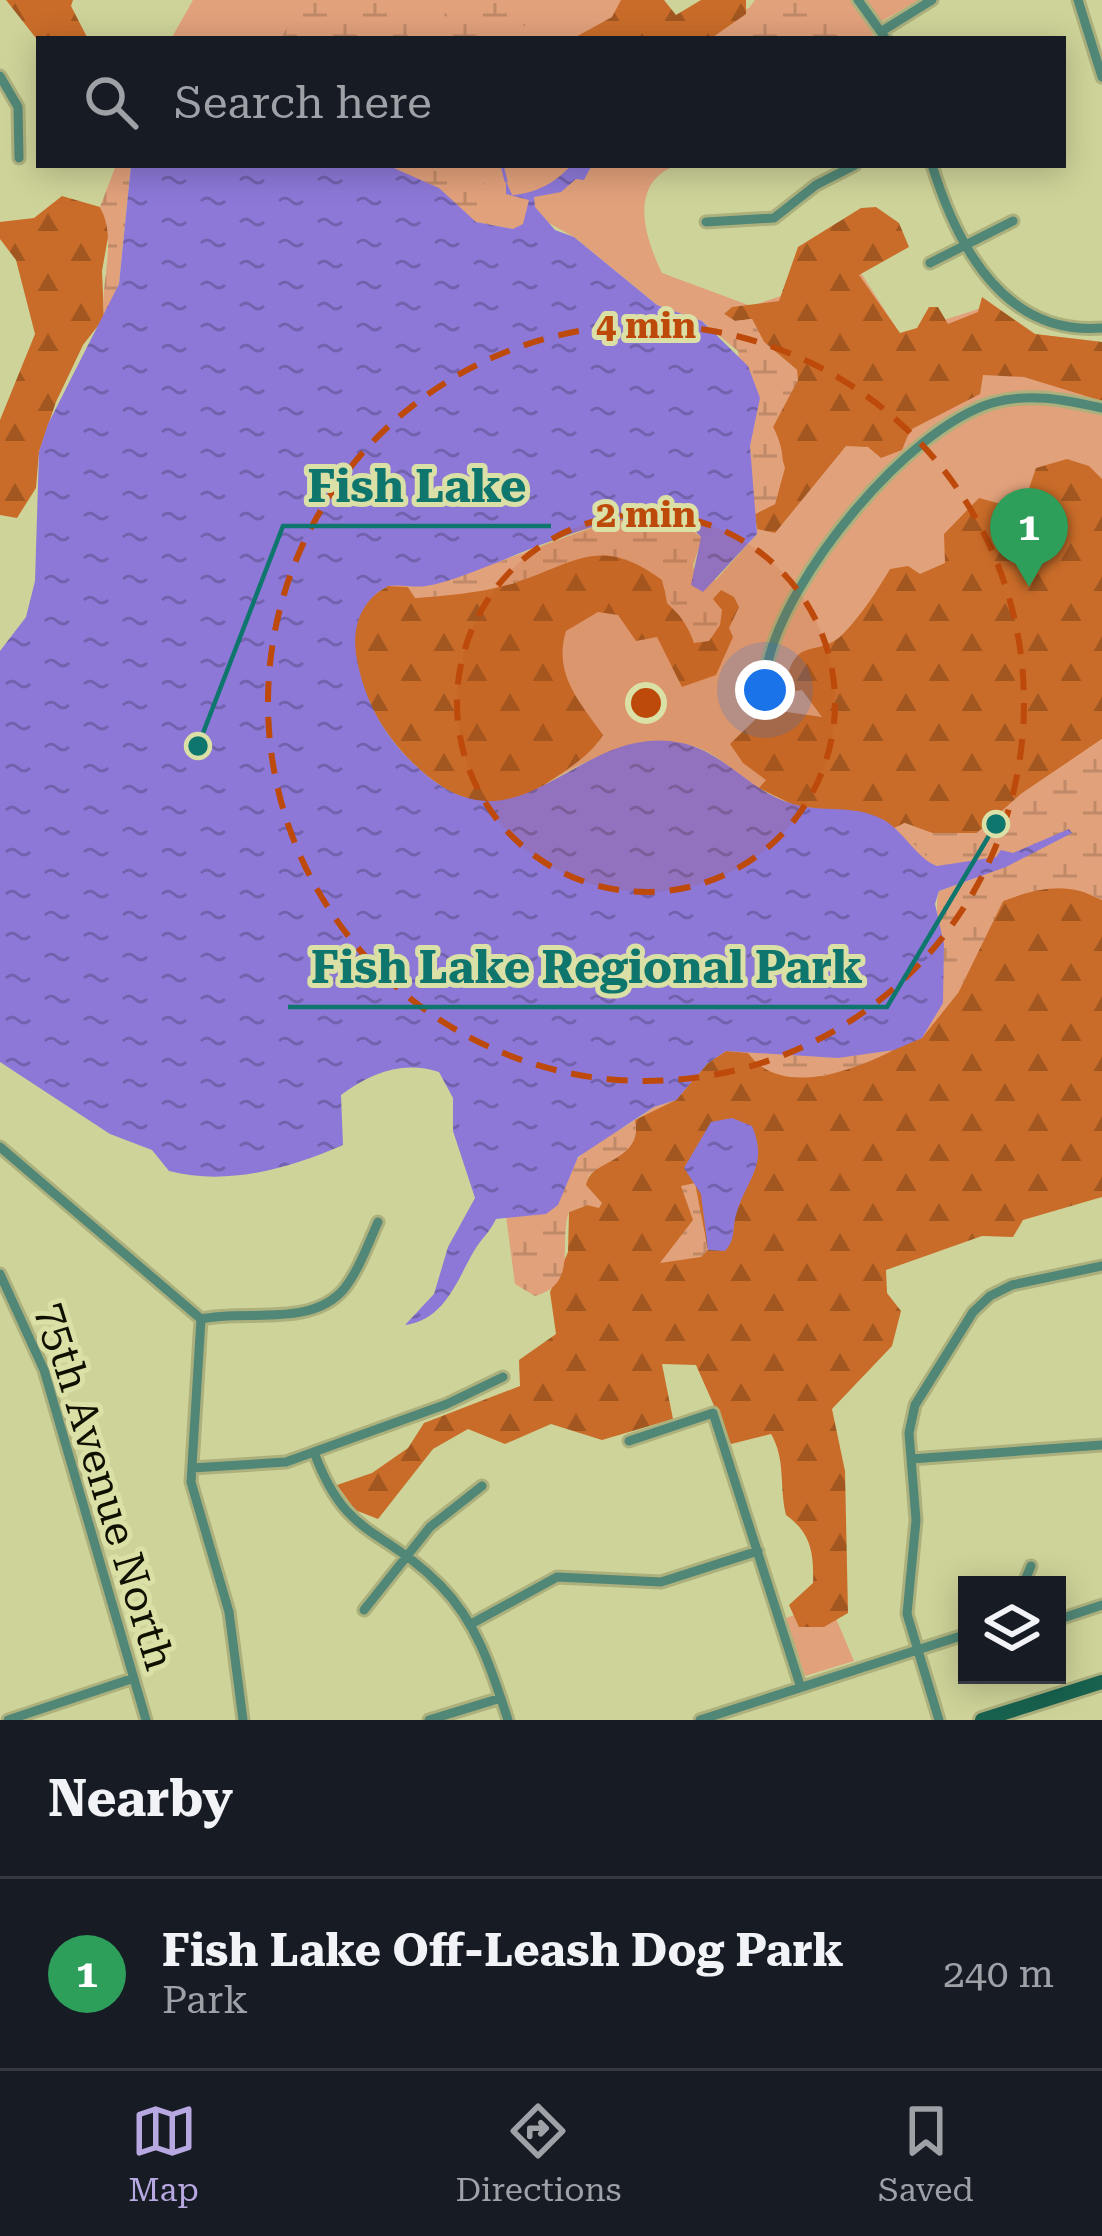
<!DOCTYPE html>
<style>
:root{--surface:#171b24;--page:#242831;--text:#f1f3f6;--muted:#9ea1a6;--line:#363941;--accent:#b7a8e1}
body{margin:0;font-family:"Roboto Serif",serif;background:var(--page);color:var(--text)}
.controls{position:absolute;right:36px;bottom:36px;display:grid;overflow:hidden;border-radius:0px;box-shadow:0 6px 30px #0003}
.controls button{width:108px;height:108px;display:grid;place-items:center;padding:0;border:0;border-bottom:3px solid var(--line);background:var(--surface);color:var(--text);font:60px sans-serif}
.you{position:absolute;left:765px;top:690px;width:42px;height:42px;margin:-30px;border:9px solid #fff;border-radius:50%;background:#1a73e8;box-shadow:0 0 0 18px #1a73e833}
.badge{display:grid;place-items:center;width:78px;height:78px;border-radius:50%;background:var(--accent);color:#fff;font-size:39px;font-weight:700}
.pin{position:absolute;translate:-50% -99px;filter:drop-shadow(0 3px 6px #0008)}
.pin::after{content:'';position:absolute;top:63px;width:42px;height:36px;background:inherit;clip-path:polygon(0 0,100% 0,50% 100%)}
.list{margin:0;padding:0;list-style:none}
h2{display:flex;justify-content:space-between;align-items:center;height:156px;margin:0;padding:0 48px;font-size:51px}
h2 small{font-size:39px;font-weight:400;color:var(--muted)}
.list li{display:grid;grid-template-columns:78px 1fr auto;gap:36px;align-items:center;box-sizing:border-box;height:192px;padding:0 48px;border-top:3px solid var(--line)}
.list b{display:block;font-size:45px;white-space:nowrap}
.list p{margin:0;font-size:39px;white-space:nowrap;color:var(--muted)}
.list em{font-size:39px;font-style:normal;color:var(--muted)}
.icon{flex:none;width:66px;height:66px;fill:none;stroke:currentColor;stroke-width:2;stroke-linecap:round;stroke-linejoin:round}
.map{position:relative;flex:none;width:1102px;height:1720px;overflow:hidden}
.search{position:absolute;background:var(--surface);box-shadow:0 6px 30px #0003;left:36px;right:36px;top:36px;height:132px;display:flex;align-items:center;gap:30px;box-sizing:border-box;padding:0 42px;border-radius:0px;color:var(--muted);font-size:45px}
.sheet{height:348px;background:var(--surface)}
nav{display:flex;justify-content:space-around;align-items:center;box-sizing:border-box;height:168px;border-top:3px solid var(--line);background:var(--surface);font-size:33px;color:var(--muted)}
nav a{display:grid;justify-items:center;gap:6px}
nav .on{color:var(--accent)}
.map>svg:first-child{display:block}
.green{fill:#e1a17b}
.forest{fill:url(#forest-firs)}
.wetland{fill:url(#wetland-marsh)}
.water{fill:url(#water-ripples)}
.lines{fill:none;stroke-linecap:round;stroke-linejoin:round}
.stream{stroke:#8d78d8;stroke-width:3}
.street-casing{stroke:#acb07d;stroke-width:15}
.secondary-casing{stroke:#acb07d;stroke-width:20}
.street{stroke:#518777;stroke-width:9}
.secondary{stroke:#18624f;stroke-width:14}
.ring{fill:none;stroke:#bd4a0a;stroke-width:6;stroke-dasharray:21 15}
.labels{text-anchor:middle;stroke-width:10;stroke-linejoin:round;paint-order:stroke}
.street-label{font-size:42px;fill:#101000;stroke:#dbe0a6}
.centre{fill:#bd4a0a;stroke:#dbe0a6;stroke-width:6}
.ring-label{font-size:36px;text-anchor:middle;font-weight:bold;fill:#bd4a0a;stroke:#dbe0a6;stroke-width:10;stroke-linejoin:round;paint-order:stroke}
.leader{fill:none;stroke:#0f766e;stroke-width:4.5}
.callout-dot{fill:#0f766e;stroke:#dbe0a6;stroke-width:4.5}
.callout-label{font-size:45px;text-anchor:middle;font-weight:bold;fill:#0f766e;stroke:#dbe0a6;stroke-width:10;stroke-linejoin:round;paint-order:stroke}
</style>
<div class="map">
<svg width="1102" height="1720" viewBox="0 0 1102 1720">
<defs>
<pattern id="forest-firs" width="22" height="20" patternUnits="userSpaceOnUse" patternTransform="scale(3)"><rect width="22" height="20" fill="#c96c29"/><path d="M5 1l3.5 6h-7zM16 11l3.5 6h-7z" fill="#a25721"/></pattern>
<pattern id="wetland-marsh" width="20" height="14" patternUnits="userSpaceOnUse" patternTransform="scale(3)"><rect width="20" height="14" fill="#e1a17b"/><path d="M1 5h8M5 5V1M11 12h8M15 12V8" fill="none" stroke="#c08a69"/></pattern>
<pattern id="water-ripples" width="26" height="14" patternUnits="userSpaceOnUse" patternTransform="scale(3)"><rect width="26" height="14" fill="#8d78d8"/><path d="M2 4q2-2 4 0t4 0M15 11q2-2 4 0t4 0" fill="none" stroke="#7261ad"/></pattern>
</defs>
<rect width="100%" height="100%" fill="#ced399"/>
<path class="green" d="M193 0H656L672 39H171Z
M755 0H919L870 28 875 39H675L749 8Z
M387 165H677C627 183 645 238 662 273L751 306 859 270 900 334 991 305 1035 334 1102 342V1191L605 1332 617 1133 654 1107 676 1100 708 1063 726 1051 820 1053 945 963 974 878 996 867C978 867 958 869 940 866 910 862 792 806 761 789 739 777 722 757 699 748 641 726 571 767 525 797L357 621 365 604 388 586 456 577 605 523 716 580 757 534 738 351 702 321 657 305 574 237 545 221 513 229 476 222Z
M829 1602 854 1661 805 1676 786 1618Z"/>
<path class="forest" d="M6 0H73L71 6 88 39 39 42Z
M621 0H664L676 15 701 0H746V14L710 39H572L612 17Z
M62 196 100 207 110 226 102 271 104 318 83 345 56 402 39 452 36 488 17 518 0 515V420L35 334 16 260 0 239V222L34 218Z
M876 207 899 223 909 247 859 275 900 333 917 328 929 307H938L948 324 978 312 982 297 1035 334 1102 342V401L1024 377 983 375 980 394 910 430 902 450 881 458 868 447 846 446 775 533 757 529 755 514 775 504 785 468 773 427 797 370 764 342 752 319 735 321 724 314 732 307 779 301 798 247 861 208Z
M1067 459 1089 466 1102 479V739L1021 794 977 833H932L905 823 894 828 884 820 794 805 759 788 766 780 743 763 730 744 766 709 822 717 802 690 789 692 785 687C795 632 818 660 844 633 862 614 877 591 890 569L908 566 920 574 945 563 944 534 979 498 1009 506 1028 526 1026 497 1036 468Z
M589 553C619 553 639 563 663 580L667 603 688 624 722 610 713 599 721 590 734 597 739 607 729 628 733 637 716 675 682 687 657 637 636 641 618 615 598 612 566 631C553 674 579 701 603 735 591 754 575 764 556 777 541 787 525 800 507 803 416 820 294 634 388 586L408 587 416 598 512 584Z
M1038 888H1075L1102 900V1197L1023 1220 1013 1237 982 1236 886 1270 887 1293 901 1311 892 1346 832 1409 845 1471 848 1613 824 1627H799L789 1605 813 1583C814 1553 811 1533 786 1515 779 1485 786 1460 771 1434L731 1444 696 1365 662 1364 673 1419 602 1440 551 1424 505 1444 468 1429 433 1449 378 1519 355 1510 337 1485 372 1473 408 1448 424 1423 520 1386 519 1360 556 1334 550 1292 568 1252 569 1212 587 1205 593 1196 585 1185C597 1152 643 1162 635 1120L676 1100 708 1063 726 1051 748 1053 775 1073 824 1076 922 1038 958 993 1003 901Z"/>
<path class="wetland" d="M300 0H414L415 1 407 39H281Z
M439 0H520L528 15 525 26C497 24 478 39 453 39Z
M763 0H823C832 16 849 22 854 39H710L751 16Z
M116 165H131L119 284 104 318C100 280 118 240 100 207Z
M387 165 476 167 484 184 489 225 468 218 439 188Z
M724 314 735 321 752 319 764 342 797 370 798 380 773 427C788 455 783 475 775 504L755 514 750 446 759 418 756 383 738 351 709 327V319Z
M639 514 683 523 702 538 693 565 696 590 722 610 720 625 709 641 694 643C686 617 667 607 662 580 597 532 573 566 507 585 479 593 445 596 415 598L408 587 456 577Z
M1102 739V900C1068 881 1038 888 1003 901L958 993 952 995 944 988C945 960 932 914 939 891L1006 867 1036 845 937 866 897 828 904 823 932 833H977L1021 794Z
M894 1050C854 1070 781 1099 748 1053L838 1058Z
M635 1120C641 1154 612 1157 589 1175L586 1185 602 1203 599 1208 587 1205 569 1212C558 1243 579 1284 535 1296L515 1284 506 1216C578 1218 542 1193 578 1158 594 1141 616 1133 635 1120Z
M695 1183 708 1250 701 1257 660 1263 693 1220 681 1186Z"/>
<path class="water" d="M131 165H387L439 188 476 222 513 229 523 224 529 200 506 194V181L512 195C535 194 557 182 571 165H592L584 180 576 179 561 192 534 197 535 207 555 230 574 237 657 305 702 321 748 366 760 398 750 446 757 534 703 592 691 585 701 537C648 476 494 575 426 586 413 588 401 584 388 586 362 599 352 626 356 654 363 698 383 735 415 765 520 866 575 720 682 743 725 752 751 793 793 804 822 813 853 804 882 819 903 830 916 858 937 866L996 857 1001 850 1013 853 1069 829 1072 833 1006 867 939 891 935 904 944 944 943 1003 922 1038 894 1050 838 1058 726 1051 708 1063 676 1100 654 1107 578 1157 558 1205 546 1214 496 1219C490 1232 481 1239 474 1251 457 1280 445 1320 405 1325L434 1294 448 1247 475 1198 453 1131V1098L439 1072C403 1060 370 1073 341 1095L343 1145C288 1169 227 1186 169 1171L152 1150 110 1134 0 1062V651L26 617 35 581 39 452 48 424 119 284Z
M732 1118 752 1126C769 1166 746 1179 736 1215 732 1229 736 1239 725 1251L708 1250 701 1194 684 1168 711 1122Z"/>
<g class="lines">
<path class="stream" d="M502 165 506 181"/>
<defs>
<path id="street" d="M858 0 886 39
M1078 0 1102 77
M882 31 932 0
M0 76 18 107 19 158
M932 165C957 246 1004 336 1102 328
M706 222 774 218 816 185 855 165
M930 263 1013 221
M768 662C788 576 905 430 992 403 1030 392 1065 400 1102 408
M0 1147 201 1319C245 1309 311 1328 344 1289 359 1270 368 1244 378 1222
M0 1274 44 1370 146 1720
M201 1319 191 1482 229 1612 243 1720
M629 1441 713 1413 800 1685
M314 1452C346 1540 384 1527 441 1586 478 1624 492 1671 508 1720
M911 1459 1102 1445
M192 1468 286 1462 447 1404 503 1377
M1023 1585 1031 1566
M364 1610 430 1527 482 1486
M1057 1620 1102 1605
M471 1624 557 1577 661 1582 758 1551
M8 1720 131 1679
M429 1720 501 1698
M700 1720 967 1634
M939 1720 907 1614 916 1520 909 1433 915 1405 973 1312 990 1296 1012 1285 1102 1266"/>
<path id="secondary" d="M982 1720 1102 1682"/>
</defs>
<use href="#street" class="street-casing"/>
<use href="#secondary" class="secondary-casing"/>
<use href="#street" class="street"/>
<use href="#secondary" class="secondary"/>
</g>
<circle cx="646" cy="703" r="189" fill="#bd4a0a" fill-opacity=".12"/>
<g class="ring">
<circle cx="646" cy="703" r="189"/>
<circle cx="646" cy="703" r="378"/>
</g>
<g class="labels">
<g class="street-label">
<text transform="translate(106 1486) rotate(73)" y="15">75th Avenue North</text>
</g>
</g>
<circle cx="646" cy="703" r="18" class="centre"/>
<g class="ring-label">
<text x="646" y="338">4 min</text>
<text x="646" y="527">2 min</text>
</g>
<path class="leader" d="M198 746L283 526H551M996 824L887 1007H288"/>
<g class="callout-dot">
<circle cx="198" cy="746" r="12"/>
<circle cx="996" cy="824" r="12"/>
</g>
<g class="callout-label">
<text x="417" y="502">Fish Lake</text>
<text x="587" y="983">Fish Lake Regional Park</text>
</g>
</svg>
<div class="controls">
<button><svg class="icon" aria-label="layers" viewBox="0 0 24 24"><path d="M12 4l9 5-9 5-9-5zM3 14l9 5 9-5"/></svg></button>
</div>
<div class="you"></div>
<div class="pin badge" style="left:1029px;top:587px;background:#2e9e5b">1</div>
<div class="search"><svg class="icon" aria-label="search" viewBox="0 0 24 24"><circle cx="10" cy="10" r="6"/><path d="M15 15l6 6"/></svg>Search here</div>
</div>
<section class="sheet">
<h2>Nearby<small></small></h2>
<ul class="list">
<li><span class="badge" style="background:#2e9e5b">1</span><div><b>Fish Lake Off-Leash Dog Park</b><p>Park</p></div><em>240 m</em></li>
</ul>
</section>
<nav>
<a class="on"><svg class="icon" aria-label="map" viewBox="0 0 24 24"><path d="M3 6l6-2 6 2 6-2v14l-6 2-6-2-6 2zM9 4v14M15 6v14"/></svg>Map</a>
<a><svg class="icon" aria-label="directions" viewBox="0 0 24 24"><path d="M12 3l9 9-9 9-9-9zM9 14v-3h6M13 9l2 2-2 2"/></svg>Directions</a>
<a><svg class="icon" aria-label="saved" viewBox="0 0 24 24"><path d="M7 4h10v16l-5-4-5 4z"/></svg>Saved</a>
</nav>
